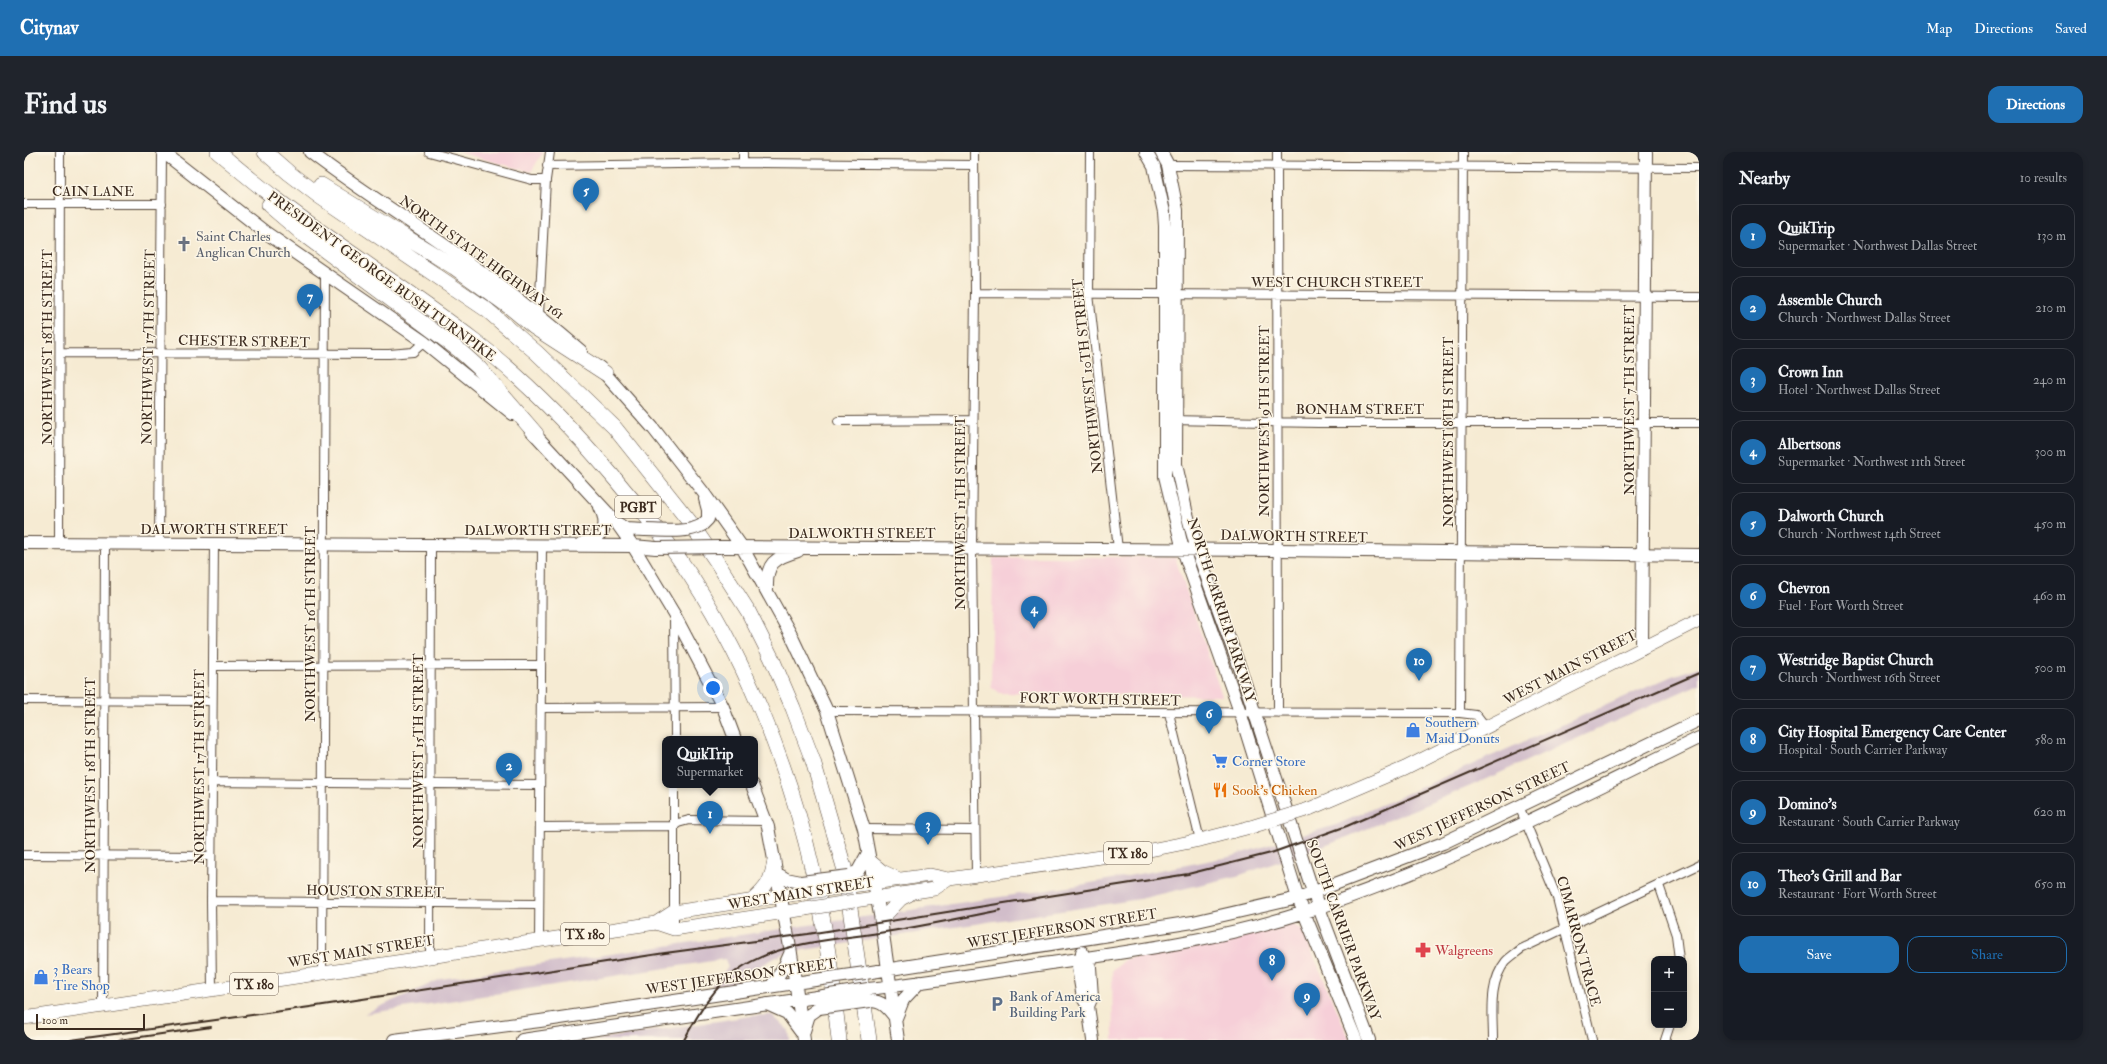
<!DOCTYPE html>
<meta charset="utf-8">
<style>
:root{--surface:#171b24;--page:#20242c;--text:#f1f3f6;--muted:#9ea1a6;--line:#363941;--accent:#1f6fb2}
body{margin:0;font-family:"IM FELL Double Pica",serif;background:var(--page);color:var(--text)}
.controls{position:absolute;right:12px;bottom:12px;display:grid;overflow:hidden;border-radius:8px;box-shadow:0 2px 6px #0003}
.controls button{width:36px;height:36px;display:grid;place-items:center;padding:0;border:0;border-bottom:1px solid var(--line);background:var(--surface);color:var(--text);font:20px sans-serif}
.scale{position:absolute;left:12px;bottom:10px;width:109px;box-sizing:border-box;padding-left:4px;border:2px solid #3b2a1e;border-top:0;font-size:11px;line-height:14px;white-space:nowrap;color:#3b2a1e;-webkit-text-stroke:3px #fcf5e5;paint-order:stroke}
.you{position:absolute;left:689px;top:536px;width:14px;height:14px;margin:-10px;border:3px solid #fff;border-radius:50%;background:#1a73e8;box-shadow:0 0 0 6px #1a73e833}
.badge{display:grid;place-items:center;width:26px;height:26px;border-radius:50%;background:var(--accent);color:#fff;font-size:13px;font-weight:700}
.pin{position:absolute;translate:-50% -33px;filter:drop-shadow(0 1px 2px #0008)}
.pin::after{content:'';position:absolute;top:21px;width:14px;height:12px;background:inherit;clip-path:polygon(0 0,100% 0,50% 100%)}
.popup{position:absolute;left:638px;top:584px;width:96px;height:52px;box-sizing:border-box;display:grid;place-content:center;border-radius:8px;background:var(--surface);filter:drop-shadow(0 1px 3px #0005);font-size:13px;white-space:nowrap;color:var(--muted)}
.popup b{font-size:15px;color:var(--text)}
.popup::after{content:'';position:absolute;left:50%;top:100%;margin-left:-8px;border:8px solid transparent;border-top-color:var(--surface)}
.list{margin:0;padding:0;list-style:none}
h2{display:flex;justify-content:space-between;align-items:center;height:52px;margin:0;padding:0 16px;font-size:17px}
h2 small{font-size:13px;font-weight:400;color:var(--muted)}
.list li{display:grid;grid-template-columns:26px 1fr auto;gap:12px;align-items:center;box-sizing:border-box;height:64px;margin:0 8px 8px;padding:0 8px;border:1px solid var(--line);border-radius:12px}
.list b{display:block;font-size:15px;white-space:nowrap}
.list p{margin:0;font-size:13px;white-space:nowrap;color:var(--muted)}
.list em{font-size:13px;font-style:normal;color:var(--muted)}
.actions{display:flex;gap:8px;padding:12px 16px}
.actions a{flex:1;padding:9px 0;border:1px solid var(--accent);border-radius:12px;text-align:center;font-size:14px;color:var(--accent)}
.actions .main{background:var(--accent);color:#fff}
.map{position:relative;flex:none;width:1675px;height:888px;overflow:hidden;border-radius:12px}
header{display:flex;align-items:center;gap:24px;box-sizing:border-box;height:56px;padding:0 20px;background:var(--accent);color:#fff}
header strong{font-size:19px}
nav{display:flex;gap:22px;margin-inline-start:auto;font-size:14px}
.intro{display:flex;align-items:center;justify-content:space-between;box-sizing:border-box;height:96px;padding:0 24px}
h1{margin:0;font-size:28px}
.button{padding:10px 18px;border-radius:12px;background:var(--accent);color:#fff;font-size:14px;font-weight:700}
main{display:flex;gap:24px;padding:0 24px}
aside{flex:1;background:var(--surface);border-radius:12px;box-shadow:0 2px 6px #0003}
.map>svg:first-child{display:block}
.built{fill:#f6cfd8}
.industrial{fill:#d1bdca}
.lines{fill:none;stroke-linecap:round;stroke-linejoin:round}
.street-casing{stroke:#574739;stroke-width:10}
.secondary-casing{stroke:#574739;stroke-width:14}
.primary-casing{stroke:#574739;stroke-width:14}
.highway-casing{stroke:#574739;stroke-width:16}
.street{stroke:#fff;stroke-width:8}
.secondary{stroke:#fff;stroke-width:12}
.primary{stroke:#fff;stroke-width:13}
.highway{stroke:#fff;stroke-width:15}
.rail{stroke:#3b2a1e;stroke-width:2}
.secondary-bridge-casing{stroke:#574739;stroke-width:14;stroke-linecap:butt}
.primary-bridge-casing{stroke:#574739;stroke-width:14;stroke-linecap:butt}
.secondary-bridge{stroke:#fff;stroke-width:12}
.primary-bridge{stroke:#fff;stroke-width:13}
.labels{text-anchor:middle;stroke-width:3;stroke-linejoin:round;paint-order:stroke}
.shield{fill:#fcf5e5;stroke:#75675a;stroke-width:1}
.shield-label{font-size:13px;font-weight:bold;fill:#3b2a1e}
.street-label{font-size:14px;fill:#3b2a1e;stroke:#fcf5e5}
.worship-label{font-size:14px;fill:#5b616d;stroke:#fcf5e5;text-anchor:start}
.shop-label{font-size:14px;fill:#366cbe;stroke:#fcf5e5;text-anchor:start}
.food-label{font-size:14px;fill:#c56008;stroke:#fcf5e5;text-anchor:start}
.health-label{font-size:14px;fill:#be3a42;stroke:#fcf5e5;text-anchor:start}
.service-label{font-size:14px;fill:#4e5e75;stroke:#fcf5e5;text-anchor:start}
</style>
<header>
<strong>Citynav</strong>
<nav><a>Map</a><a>Directions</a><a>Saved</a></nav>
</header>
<div class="intro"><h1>Find us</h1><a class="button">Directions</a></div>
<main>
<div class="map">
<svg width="1675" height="888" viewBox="0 0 1675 888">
<rect width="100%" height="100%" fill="#fcf5e5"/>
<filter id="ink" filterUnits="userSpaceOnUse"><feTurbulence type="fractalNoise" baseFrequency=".025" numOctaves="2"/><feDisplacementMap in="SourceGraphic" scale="8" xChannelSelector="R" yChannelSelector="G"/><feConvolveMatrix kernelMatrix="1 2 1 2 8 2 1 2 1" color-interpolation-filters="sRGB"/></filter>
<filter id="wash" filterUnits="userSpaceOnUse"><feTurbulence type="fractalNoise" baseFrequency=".012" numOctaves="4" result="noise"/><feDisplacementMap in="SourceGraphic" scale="16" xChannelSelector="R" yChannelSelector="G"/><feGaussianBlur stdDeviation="0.9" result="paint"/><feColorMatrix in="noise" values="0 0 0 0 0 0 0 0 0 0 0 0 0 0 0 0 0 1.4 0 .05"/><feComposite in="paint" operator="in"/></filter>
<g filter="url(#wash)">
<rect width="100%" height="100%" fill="#f6ebd3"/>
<path class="built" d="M434 0H519L507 20Z
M1013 405H1151L1198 544 975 541 967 535 969 406Z
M1265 771 1278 777 1326 888H1089L1088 819 1102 807Z"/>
<path class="industrial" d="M1675 515V532L1442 636 1306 692 1213 724 1116 747 760 801 725 820 708 833 687 834 704 815 701 807 340 862 417 827 1051 734 1205 705 1312 673 1648 524Z
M748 863 765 879 766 888H570L727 864Z"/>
</g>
<g filter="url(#ink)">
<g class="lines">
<defs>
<path id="street" d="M405 0 508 28H522
M719 0V11
M950 0 951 141 948 397 952 723
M1066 0 1065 142 1094 397
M1253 0 1254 561
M1144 13 1675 16
M523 14 719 11 950 13
M0 52H138
M951 141 1675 145
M515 162 522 28 526 0
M36 201 365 202 389 200 400 190
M1148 268 1295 271H1675
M814 269 949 268
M35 391 36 0
M135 391 138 0
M650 464 651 587
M189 514 517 513
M0 548 188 549
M517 556 699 555
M803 559 1436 561 1452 563 1462 576
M1145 561 1176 688
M1436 561 1439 0
M188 630 516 633
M1495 654 1533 746 1568 888
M516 675 650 674 654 671 665 668 741 669
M840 677 951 678
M0 703 187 704
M1635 733 1652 783 1655 807
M187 749 515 752
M650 777V633
M515 789 518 393
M406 805 407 393
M298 821 301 123
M188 838 187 749 190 391
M79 854 81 391
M1469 888C1469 862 1464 831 1482 809 1486 805 1492 801 1497 797L1675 713
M1641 888 1646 873"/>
<path id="secondary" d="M139 0 241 80 400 190 489 262
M286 0C330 34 377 63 423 95 469 127 514 162 557 199
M1122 0 1130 14 1140 60 1141 74V324L1159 398 1216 560 1274 746 1332 888
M1137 0 1144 13 1153 58 1152 312 1162 358 1173 398 1217 519 1289 740 1345 888
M575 215 629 276 679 340 718 395 767 483 803 559 840 677 857 768 874 888
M506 277 592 370 609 394 650 462 699 555 711 587
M593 371 602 377 621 378
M678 373 684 367V358L681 347
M0 391 609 394 632 396
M559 391C579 384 586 376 576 355
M696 395 1253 398 1675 403
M743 437C742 411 750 406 774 399
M1618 497 1622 0
M728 633 744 675 766 795 780 888
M752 721 762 727 777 730
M825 724 834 719 844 701
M1058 800V807L1054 816 1059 846 1064 854 1069 888
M1058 807 1066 815 1068 845 1064 854
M841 821 1169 770 1274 746 1419 691 1675 568
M747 835 761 813 766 802
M844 837C905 830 966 820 1027 811 1112 799 1198 787 1281 760 1418 716 1546 649 1675 586
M846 849C858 849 863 855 870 864
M743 852 763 861 777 880
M872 866 879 848 896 830
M780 879 785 863 795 856
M370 888 516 869 791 828
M498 888 793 845"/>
<path id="primary" d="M1285 657 1381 616 1675 468
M846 709 858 719 875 727
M827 734 906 723 925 727 1126 698 1176 688 1230 674
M727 749C743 735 747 729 750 708
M830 749 910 737 925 727
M857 768 877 747 885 743
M632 771 650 777 781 757
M0 866 632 771 649 760 779 741"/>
<path id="highway" d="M194 0C213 16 232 32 252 47 316 96 386 139 451 189 503 229 549 277 592 328 613 354 637 380 656 408 718 498 765 612 789 720 802 775 809 832 815 888
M241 0 265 21 295 44 463 158 513 201 590 275 665 369 691 407 724 459 748 507 769 556 789 609 820 715 845 888
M297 33 430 115 487 156 510 175 581 221
M245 53 279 82 435 198 455 216 512 282"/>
</defs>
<use href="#street" class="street-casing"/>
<use href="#secondary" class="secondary-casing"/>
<use href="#primary" class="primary-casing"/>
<use href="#highway" class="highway-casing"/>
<use href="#street" class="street"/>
<use href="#secondary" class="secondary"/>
<use href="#primary" class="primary"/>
<use href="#highway" class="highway"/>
<path class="rail" d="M47 888 286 855 641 801 784 782 1164 722 1247 701 1323 674 1675 521
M95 888 187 875
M660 888C674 862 690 834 715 817 756 789 812 788 861 780 900 774 938 766 977 758"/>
<defs>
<path id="secondary-bridge" d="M621 378C640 378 662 382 678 373
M632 396 696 395
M777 730 825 724
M791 828 841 821
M793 845 844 837
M795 856 846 849"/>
<path id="primary-bridge" d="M1230 674 1285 657
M779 741 827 734
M781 757 830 749"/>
</defs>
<use href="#secondary-bridge" class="secondary-bridge-casing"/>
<use href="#primary-bridge" class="primary-bridge-casing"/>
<use href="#secondary-bridge" class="secondary-bridge"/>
<use href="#primary-bridge" class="primary-bridge"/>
</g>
</g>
<defs>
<symbol id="church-bare" viewBox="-9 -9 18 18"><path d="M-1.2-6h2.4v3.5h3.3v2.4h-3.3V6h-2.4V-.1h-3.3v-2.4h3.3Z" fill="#6b7280" stroke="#fcf5e5" stroke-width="2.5" paint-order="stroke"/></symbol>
<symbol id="shop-bare" viewBox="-9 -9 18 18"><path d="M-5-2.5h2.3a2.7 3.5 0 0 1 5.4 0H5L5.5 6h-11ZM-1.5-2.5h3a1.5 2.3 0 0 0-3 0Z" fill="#3f7fe0" stroke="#fcf5e5" stroke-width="2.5" paint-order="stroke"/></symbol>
<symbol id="supermarket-bare" viewBox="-9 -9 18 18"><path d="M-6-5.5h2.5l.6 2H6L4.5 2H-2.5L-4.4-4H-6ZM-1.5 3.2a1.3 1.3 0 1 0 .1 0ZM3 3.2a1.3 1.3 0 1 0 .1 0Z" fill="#3f7fe0" stroke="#fcf5e5" stroke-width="2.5" paint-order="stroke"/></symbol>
<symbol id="restaurant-bare" viewBox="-9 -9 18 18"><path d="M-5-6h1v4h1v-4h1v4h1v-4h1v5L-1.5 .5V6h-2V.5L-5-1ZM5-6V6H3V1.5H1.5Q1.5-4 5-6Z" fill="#e8710a" stroke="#fcf5e5" stroke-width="2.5" paint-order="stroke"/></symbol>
<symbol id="pharmacy-bare" viewBox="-9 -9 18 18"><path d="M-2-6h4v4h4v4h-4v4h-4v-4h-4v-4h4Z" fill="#e0444e" stroke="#fcf5e5" stroke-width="2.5" paint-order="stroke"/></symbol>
<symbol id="parking-bare" viewBox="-9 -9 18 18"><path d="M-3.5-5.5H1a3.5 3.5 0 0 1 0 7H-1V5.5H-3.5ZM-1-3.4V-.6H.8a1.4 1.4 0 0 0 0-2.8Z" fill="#5c6f8a" stroke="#fcf5e5" stroke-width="2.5" paint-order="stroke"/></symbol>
</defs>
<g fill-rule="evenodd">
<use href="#church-bare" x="149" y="81" width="22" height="22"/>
<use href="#shop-bare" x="1378" y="567" width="22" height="22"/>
<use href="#supermarket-bare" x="1185" y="598" width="22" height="22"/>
<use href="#restaurant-bare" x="1185" y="627" width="22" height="22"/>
<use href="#pharmacy-bare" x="1388" y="787" width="22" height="22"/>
<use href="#shop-bare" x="6" y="814" width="22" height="22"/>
<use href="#parking-bare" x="962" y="841" width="22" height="22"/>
</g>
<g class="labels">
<g class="shield">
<rect x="591" y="344" width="46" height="22" rx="3"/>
<rect x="1080" y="690" width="48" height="22" rx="3"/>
<rect x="537" y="771" width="48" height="22" rx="3"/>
<rect x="206" y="821" width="48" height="22" rx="3"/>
</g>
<g class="shield-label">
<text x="614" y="360">PGBT</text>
<text x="1104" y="706">TX 180</text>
<text x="561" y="787">TX 180</text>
<text x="230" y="837">TX 180</text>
</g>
<g class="street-label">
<text x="69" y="44">CAIN LANE</text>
<text transform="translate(458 105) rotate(36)" y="5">NORTH STATE HIGHWAY 161</text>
<text transform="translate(358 124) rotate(36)" y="5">PRESIDENT GEORGE BUSH TURNPIKE</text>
<text x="1313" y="135">WEST CHURCH STREET</text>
<text transform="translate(220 189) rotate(1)" y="5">CHESTER STREET</text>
<text transform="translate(23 195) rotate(-90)" y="5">NORTHWEST 18TH STREET</text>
<text transform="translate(124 195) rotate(-89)" y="5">NORTHWEST 17TH STREET</text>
<text transform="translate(1063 224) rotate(-96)" y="5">NORTHWEST 10TH STREET</text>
<text transform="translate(1605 248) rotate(-90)" y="5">NORTHWEST 7TH STREET</text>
<text x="1336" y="262">BONHAM STREET</text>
<text transform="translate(1240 269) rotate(-90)" y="5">NORTHWEST 9TH STREET</text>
<text transform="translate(1424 280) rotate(-90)" y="5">NORTHWEST 8TH STREET</text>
<text transform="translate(936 361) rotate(-90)" y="5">NORTHWEST 11TH STREET</text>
<text x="190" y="382">DALWORTH STREET</text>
<text x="514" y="383">DALWORTH STREET</text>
<text x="838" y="386">DALWORTH STREET</text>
<text transform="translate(1270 384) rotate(1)" y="5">DALWORTH STREET</text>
<text transform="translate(1198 458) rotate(72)" y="5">NORTH CARRIER PARKWAY</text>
<text transform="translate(286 472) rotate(-90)" y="5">NORTHWEST 16TH STREET</text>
<text transform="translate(1546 515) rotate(-27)" y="5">WEST MAIN STREET</text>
<text transform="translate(1076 547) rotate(1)" y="5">FORT WORTH STREET</text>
<text transform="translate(394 599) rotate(-90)" y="5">NORTHWEST 15TH STREET</text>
<text transform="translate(175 615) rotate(-90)" y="5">NORTHWEST 17TH STREET</text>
<text transform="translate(66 623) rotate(-90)" y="5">NORTHWEST 18TH STREET</text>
<text transform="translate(1458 654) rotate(-25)" y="5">WEST JEFFERSON STREET</text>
<text transform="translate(351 739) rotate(1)" y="5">HOUSTON STREET</text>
<text transform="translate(777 741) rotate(-9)" y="5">WEST MAIN STREET</text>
<text transform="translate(1038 776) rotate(-9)" y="5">WEST JEFFERSON STREET</text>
<text transform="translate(1320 778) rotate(70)" y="5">SOUTH CARRIER PARKWAY</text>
<text transform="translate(1555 789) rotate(75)" y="5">CIMARRON TRACE</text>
<text transform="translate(337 799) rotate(-9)" y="5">WEST MAIN STREET</text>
<text transform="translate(717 824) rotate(-8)" y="5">WEST JEFFERSON STREET</text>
</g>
<g class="worship-label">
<text x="172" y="89">Saint Charles<tspan x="172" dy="16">Anglican Church</tspan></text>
</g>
<g class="shop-label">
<text x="1401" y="575">Southern<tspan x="1401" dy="16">Maid Donuts</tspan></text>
<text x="1208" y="614">Corner Store</text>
<text x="29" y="822">3 Bears<tspan x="29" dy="16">Tire Shop</tspan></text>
</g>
<g class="food-label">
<text x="1208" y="643">Sook's Chicken</text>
</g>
<g class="health-label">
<text x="1411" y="803">Walgreens</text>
</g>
<g class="service-label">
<text x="985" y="849">Bank of America<tspan x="985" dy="16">Building Park</tspan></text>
</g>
</g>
</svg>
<div class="controls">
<button>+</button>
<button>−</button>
</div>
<div class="scale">100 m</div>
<div class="you"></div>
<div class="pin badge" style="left:686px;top:682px">1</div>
<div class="popup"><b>QuikTrip</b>Supermarket</div>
<div class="pin badge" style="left:485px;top:634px">2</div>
<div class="pin badge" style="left:904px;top:693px">3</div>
<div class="pin badge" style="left:1010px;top:477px">4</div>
<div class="pin badge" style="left:562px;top:59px">5</div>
<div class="pin badge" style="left:1185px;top:582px">6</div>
<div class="pin badge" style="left:286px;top:165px">7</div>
<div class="pin badge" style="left:1248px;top:829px">8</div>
<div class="pin badge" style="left:1283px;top:864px">9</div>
<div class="pin badge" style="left:1395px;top:529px">10</div>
</div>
<aside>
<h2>Nearby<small>10 results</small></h2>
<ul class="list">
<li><span class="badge">1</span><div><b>QuikTrip</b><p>Supermarket · Northwest Dallas Street</p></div><em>130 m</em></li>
<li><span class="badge">2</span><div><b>Assemble Church</b><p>Church · Northwest Dallas Street</p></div><em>210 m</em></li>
<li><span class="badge">3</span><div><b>Crown Inn</b><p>Hotel · Northwest Dallas Street</p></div><em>240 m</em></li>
<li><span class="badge">4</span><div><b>Albertsons</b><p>Supermarket · Northwest 11th Street</p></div><em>300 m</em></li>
<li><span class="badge">5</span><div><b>Dalworth Church</b><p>Church · Northwest 14th Street</p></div><em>450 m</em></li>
<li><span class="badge">6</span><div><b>Chevron</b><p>Fuel · Fort Worth Street</p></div><em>460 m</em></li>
<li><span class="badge">7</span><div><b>Westridge Baptist Church</b><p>Church · Northwest 16th Street</p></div><em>500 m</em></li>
<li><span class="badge">8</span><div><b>City Hospital Emergency Care Center</b><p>Hospital · South Carrier Parkway</p></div><em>580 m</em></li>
<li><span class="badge">9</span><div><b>Domino's</b><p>Restaurant · South Carrier Parkway</p></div><em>620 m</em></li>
<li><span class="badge">10</span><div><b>Theo's Grill and Bar</b><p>Restaurant · Fort Worth Street</p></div><em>650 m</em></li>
</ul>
<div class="actions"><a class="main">Save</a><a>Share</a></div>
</aside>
</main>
